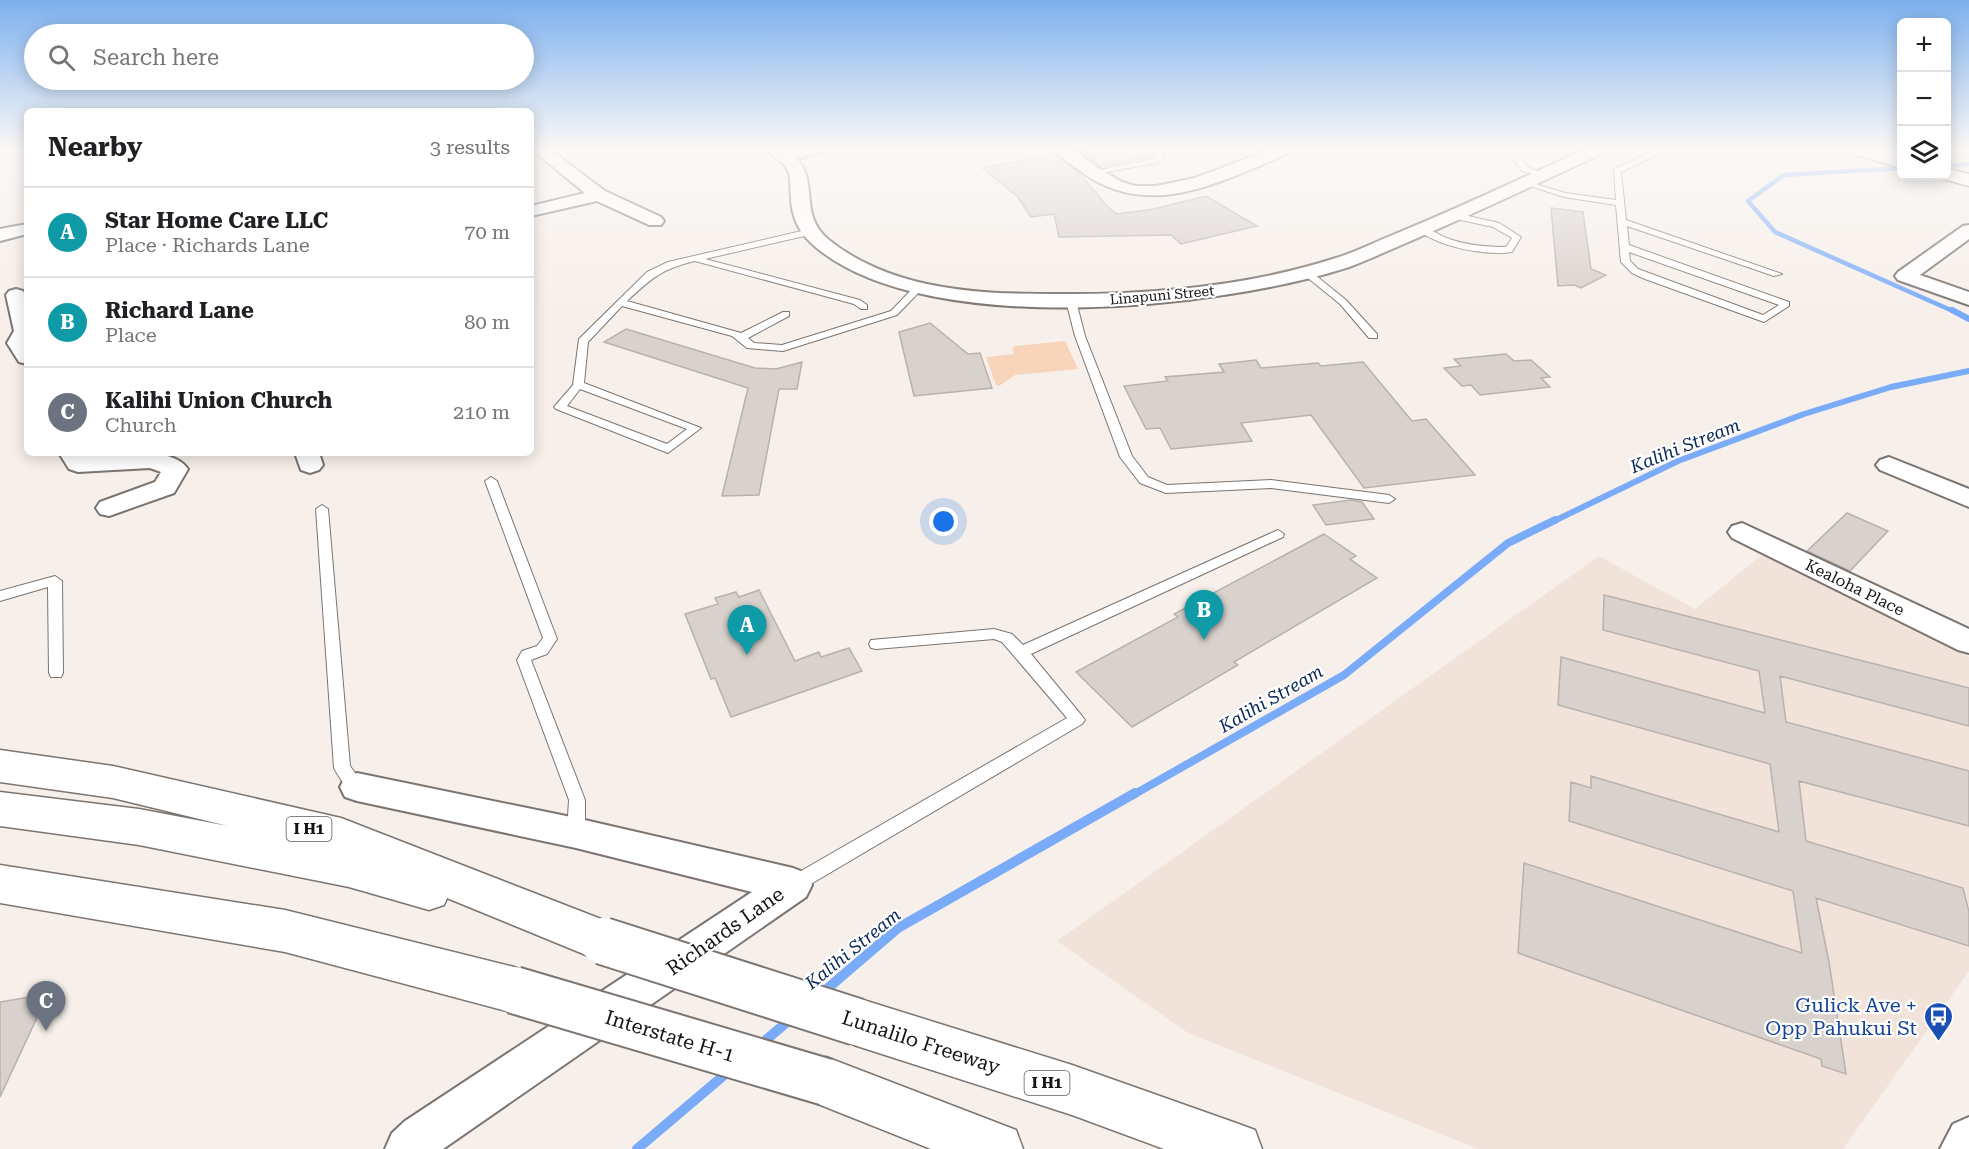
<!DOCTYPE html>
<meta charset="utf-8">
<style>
:root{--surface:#fff;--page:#f6f6f6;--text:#202124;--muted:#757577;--line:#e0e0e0;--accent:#a33695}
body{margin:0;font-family:"Roboto Serif",serif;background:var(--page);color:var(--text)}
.controls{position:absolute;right:18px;top:18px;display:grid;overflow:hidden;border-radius:9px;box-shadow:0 3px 15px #0003}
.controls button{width:54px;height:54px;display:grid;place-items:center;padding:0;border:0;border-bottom:2px solid var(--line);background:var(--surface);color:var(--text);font:30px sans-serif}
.you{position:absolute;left:944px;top:522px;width:21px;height:21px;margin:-15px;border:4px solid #fff;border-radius:50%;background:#1a73e8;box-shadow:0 0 0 9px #1a73e833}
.badge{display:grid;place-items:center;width:39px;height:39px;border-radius:50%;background:var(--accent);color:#fff;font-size:20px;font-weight:700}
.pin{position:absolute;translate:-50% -50px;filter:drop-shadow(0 2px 3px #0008)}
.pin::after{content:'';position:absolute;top:32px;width:21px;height:18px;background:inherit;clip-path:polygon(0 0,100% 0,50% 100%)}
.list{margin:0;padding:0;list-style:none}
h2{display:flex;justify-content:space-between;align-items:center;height:78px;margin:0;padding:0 24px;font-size:26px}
h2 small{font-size:20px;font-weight:400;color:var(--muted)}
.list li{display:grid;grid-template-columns:39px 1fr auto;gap:18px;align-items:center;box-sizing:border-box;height:90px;padding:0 24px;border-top:2px solid var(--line)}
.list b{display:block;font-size:22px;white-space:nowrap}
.list p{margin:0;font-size:20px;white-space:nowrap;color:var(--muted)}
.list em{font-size:20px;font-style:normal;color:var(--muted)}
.icon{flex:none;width:33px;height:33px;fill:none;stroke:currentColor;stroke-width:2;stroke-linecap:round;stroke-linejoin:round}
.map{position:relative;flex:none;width:1969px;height:1149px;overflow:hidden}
.search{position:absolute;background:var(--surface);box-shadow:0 3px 15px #0003;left:24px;top:24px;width:510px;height:66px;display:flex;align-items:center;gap:15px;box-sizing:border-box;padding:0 21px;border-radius:33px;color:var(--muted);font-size:22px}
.panel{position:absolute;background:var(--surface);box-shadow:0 3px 15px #0003;left:24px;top:108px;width:510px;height:348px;border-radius:9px}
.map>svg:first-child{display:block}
.built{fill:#f1e3d9}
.green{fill:#f8d4ba}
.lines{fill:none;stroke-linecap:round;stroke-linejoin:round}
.stream-far3{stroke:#7aabf8;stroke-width:4.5}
.stream-far2{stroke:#7aabf8;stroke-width:6}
.stream-far1{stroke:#7aabf8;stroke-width:8}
.stream{stroke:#7aabf8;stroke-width:10}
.building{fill:#d8d1cc;stroke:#b8b1ad;stroke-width:1.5}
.service-casing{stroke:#7b7470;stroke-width:2}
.minor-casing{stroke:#7b7470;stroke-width:4}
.secondary-casing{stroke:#7b7470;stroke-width:3}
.motorway-casing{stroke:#7b7470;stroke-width:3}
.service{fill:#fff;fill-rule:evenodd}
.minor{fill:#fff;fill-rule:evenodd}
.secondary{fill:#fff;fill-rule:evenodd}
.motorway{fill:#fff;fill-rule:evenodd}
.motorway-bridge-casing{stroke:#7b7470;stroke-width:50;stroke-linecap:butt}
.motorway-bridge{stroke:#fff;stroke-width:46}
.labels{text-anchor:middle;stroke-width:4.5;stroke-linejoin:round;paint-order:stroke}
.far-street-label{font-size:14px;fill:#161412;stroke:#fff}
.shield{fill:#fff;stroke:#5c5a59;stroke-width:1.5}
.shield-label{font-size:15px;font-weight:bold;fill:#161412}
.street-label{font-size:16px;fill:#161412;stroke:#fff}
.water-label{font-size:18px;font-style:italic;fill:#082755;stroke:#fff}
.near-street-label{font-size:20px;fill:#161412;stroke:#fff}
.near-transit-label{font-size:20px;fill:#164399;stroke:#fff;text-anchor:end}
</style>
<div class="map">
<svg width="1969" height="1149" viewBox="0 0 1969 1149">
<rect width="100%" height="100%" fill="#f7f0ea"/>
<path class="built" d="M1764 553 1969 657V971L1843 1149H1478L1188 1033 1057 941 1599 556 1695 609Z"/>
<path class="green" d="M1065 341 1078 369 1015 375 999 386 996 385 986 357 1014 354 1012 348 1015 346Z"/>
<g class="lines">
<path class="stream-far3" d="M1946 166 1969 164
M1902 168 1784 175 1748 201 1775 232 1955 312"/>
<path class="stream-far2" d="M1952 310 1969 319
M1552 522 1678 461 1804 414 1891 387 1969 371"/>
<path class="stream-far1" d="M1133 795 1344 675 1508 543 1555 520"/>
<path class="stream" d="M821 994 898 928 1135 793
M759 1046 793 1017
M637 1149 729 1071"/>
</g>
<path class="building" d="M1083 149H1148L1149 157 1101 167 1078 150Z
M1056 154 1079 173 1109 208 1117 214 1154 209 1206 196 1257 226 1181 244 1171 235 1059 237 1054 214 1031 217 1017 196 982 168Z
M1551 208 1583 212 1591 269 1606 275 1581 288 1574 285 1558 286Z
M930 323 968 354 980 353 992 388 914 396 899 332Z
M626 329 755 368 776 369 802 362 797 389H779L759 495 722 496 748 388 604 342Z
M1506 354 1514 361 1531 360 1550 377 1541 378 1550 387 1480 395 1471 385 1462 386 1444 368 1461 366 1454 359Z
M1256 360 1261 368 1318 363 1321 366 1363 362 1412 421 1426 419 1475 475 1364 488 1311 415 1241 423 1252 441 1171 449 1160 428 1146 429 1124 386 1168 381 1165 377 1224 372 1219 364Z
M1351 500 1362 502 1374 519 1326 525 1313 505Z
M1847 513 1888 531 1850 571 1807 551Z
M1324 534 1356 556 1350 559 1377 578 1234 662 1238 665 1132 727 1076 672 1178 617 1174 614Z
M759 590 795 661 819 652 821 657 849 648 862 671 731 717 715 678 711 679 685 614 718 604 715 598 736 592 739 597Z
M1604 595 1969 688V726L1780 676 1786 722 1969 771V826L1799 781 1806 841 1963 888 1969 912V946L1816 898 1829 962 1846 1074 1822 1066 1821 1059 1518 953 1524 863 1802 953 1793 891 1569 821 1571 782 1591 788V776L1779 832 1770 764 1558 705 1561 657 1765 713 1759 671 1603 630Z
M48 994 0 1097V1002Z"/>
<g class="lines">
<defs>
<path id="service" d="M1152 149H1161L1165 156 1157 163 1094 174 1090 172 1152 159 1157 155Z
M1658 149H1669L1621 172 1626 220 1782 274 1774 276 1627 226 1629 245 1789 302V306L1764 322 1645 279 1632 273 1621 262 1616 205 1564 197 1521 183 1525 181 1565 193 1616 200 1614 169ZM1629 252 1779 305 1763 315 1638 269 1630 261Z
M1512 154H1518L1528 167 1547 175 1543 177 1522 171 1511 156Z
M1455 213 1499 223 1521 237 1512 252C1485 256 1439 247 1418 230 1425 225 1436 233 1444 237 1464 245 1484 247 1506 247L1512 238 1493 227 1452 218V214Z
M810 229 814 232 813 234 705 259 860 300 867 305V309H861L854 304 695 261C661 269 652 278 627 301L741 333 783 312H789V316L748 338 754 343 782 345 891 311 915 286 923 288 897 315 783 351 747 348 732 336 622 306 588 342 584 383 701 428 668 453 556 409 554 407 573 385 579 339 647 272 668 262ZM580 389 687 429 667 444 567 406Z
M1303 270H1309L1346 300 1377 334V338H1369L1340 304 1303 274Z
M1071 298 1076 301 1085 336 1132 456 1148 477 1167 485 1271 480 1389 495 1395 499 1389 503 1271 488 1166 493 1140 483 1120 457 1075 336 1066 301Z
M491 477 497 481 557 639 547 654 531 660 585 800V833L582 838 576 840 570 838 567 833 569 800 517 660 522 651 537 646 543 638 485 481Z
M322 505 328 509 350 766 365 787 363 792C350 796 340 779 334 768L316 509Z
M1278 530 1284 534 1283 537 1031 654 1082 716 1085 720 1082 724 799 891 793 893 787 891 784 885 787 879 1067 718 1002 642 994 639 876 649 871 648 869 644 871 640 994 629 1012 634 1023 645Z
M55 576 62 581 63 673 61 677H51L49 673 48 587 0 601V591Z"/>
<path id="minor" d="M531 149H549L605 191 661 217 664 221 661 225H649L597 201 531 216V206L585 193Z
M766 149H823L821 152 797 159C819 183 798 215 829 240 856 262 893 277 927 284 969 293 1012 294 1054 294 1148 295 1246 287 1336 258 1356 252 1375 242 1395 234 1459 208 1522 178 1585 149H1607L1605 152C1539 183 1473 214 1406 243 1387 251 1368 260 1349 267 1219 309 930 339 818 249 800 235 791 218 791 196 790 189 791 180 789 173 785 161 773 158 766 149Z
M1054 149H1073L1101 170 1122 182 1135 186H1156L1195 178 1271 149H1294L1292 152C1221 181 1148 223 1079 170 1071 164 1061 158 1054 149Z
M27 224V234L0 241V229Z
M1969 225V239L1920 275 1969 292V305L1898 280 1895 276 1898 272 1963 226Z
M16 289 23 291 27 298V364L19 362 7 343 14 331 6 295 9 291Z
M59 453H83L85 456C112 455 171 444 188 469L174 493 109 516 100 514 96 508 100 502 155 482 161 472 150 468 78 472 69 469Z
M295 453H319L323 465 319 470 310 473 301 470Z
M1889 457 1969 489V507L1880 470 1876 465 1880 460Z
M1742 523 1969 629V653L1958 650 1732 538 1728 532 1732 526Z
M357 773 576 818 793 868 806 873 812 885 806 897 443 1149H385L392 1133 405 1121 752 892 576 848 357 801 345 797 340 787 345 777Z
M1969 1117V1149H1940L1953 1124Z"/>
<path id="secondary" d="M1847 149H1878L1902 156V168L1849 153Z
M1946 168 1969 174V186L1939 178 1937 176H1946Z"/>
<path id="motorway" d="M0 750 113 766 341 818 619 926 626 941 619 956 603 962 447 898 444 905 429 910 349 887 139 845 0 826V792L139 809 228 826 113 798 0 782Z
M0 865 285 910 514 967 531 974 538 990 531 1006 514 1013 285 952 0 903Z
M857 998 1072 1065 1236 1123 1255 1130 1262 1149H1164L1072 1115 857 1046 840 1039 833 1022 840 1005Z
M826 1057 1016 1130 1023 1149H931L808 1100 801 1082 808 1064Z"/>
</defs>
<use href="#service" class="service-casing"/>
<use href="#minor" class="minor-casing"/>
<use href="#secondary" class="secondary-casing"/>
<use href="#motorway" class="motorway-casing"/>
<use href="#service" class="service"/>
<use href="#minor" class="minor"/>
<use href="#secondary" class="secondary"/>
<use href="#motorway" class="motorway"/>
<defs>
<path id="motorway-bridge" d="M603 941 857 1022
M514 990 826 1082"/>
</defs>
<use href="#motorway-bridge" class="motorway-bridge-casing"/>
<use href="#motorway-bridge" class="motorway-bridge"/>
</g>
<linearGradient id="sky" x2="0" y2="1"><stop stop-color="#7cb0ee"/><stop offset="0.48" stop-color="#fbf8f6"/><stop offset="1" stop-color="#fbf8f6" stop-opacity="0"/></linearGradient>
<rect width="1969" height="310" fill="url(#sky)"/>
<defs>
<symbol id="bus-pin" viewBox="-11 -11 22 30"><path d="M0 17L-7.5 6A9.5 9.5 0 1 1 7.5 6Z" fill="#1a4fb4" stroke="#fff"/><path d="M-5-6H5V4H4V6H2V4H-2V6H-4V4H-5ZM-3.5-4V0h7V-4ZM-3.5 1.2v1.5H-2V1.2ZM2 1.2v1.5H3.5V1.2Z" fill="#fff"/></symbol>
</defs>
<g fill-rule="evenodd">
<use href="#bus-pin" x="1922" y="1000" width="33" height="45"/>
</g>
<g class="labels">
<g class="far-street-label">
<text transform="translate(1162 295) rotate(-5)" y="5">Linapuni Street</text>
</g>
<g class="shield">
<rect x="286.5" y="817" width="45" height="24" rx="4.5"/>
<rect x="1024.5" y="1071" width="45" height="24" rx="4.5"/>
</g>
<g class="shield-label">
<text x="309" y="834">I H1</text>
<text x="1047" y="1088">I H1</text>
</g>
<g class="street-label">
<text transform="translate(1855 587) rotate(26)" y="6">Kealoha Place</text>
</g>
<g class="water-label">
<text transform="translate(1685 446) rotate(-22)" y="6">Kalihi Stream</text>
<text transform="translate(1271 699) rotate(-30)" y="6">Kalihi Stream</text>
<text transform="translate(853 949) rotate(-39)" y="6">Kalihi Stream</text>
</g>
<g class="near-street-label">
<text transform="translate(725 931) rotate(-35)" y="7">Richards Lane</text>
<text transform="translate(670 1036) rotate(17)" y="7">Interstate H-1</text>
<text transform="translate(921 1042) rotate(18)" y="7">Lunalilo Freeway</text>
</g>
<g class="near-transit-label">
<text x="1917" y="1012">Gulick Ave +<tspan x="1917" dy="23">Opp Pahukui St</tspan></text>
</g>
</g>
</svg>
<div class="controls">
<button>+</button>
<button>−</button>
<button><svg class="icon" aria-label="layers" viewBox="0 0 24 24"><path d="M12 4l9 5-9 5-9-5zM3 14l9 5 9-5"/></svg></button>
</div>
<div class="you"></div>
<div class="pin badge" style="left:747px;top:655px;background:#0f9aa8">A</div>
<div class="pin badge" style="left:1204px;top:640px;background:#0f9aa8">B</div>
<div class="pin badge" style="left:46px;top:1031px;background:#6b7280">C</div>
<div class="search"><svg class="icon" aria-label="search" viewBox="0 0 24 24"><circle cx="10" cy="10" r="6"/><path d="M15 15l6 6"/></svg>Search here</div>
<section class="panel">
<h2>Nearby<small>3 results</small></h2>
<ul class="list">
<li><span class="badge" style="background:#0f9aa8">A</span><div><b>Star Home Care LLC</b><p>Place · Richards Lane</p></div><em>70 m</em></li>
<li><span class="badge" style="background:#0f9aa8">B</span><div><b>Richard Lane</b><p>Place</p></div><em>80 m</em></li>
<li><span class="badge" style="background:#6b7280">C</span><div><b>Kalihi Union Church</b><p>Church</p></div><em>210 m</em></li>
</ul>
</section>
</div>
